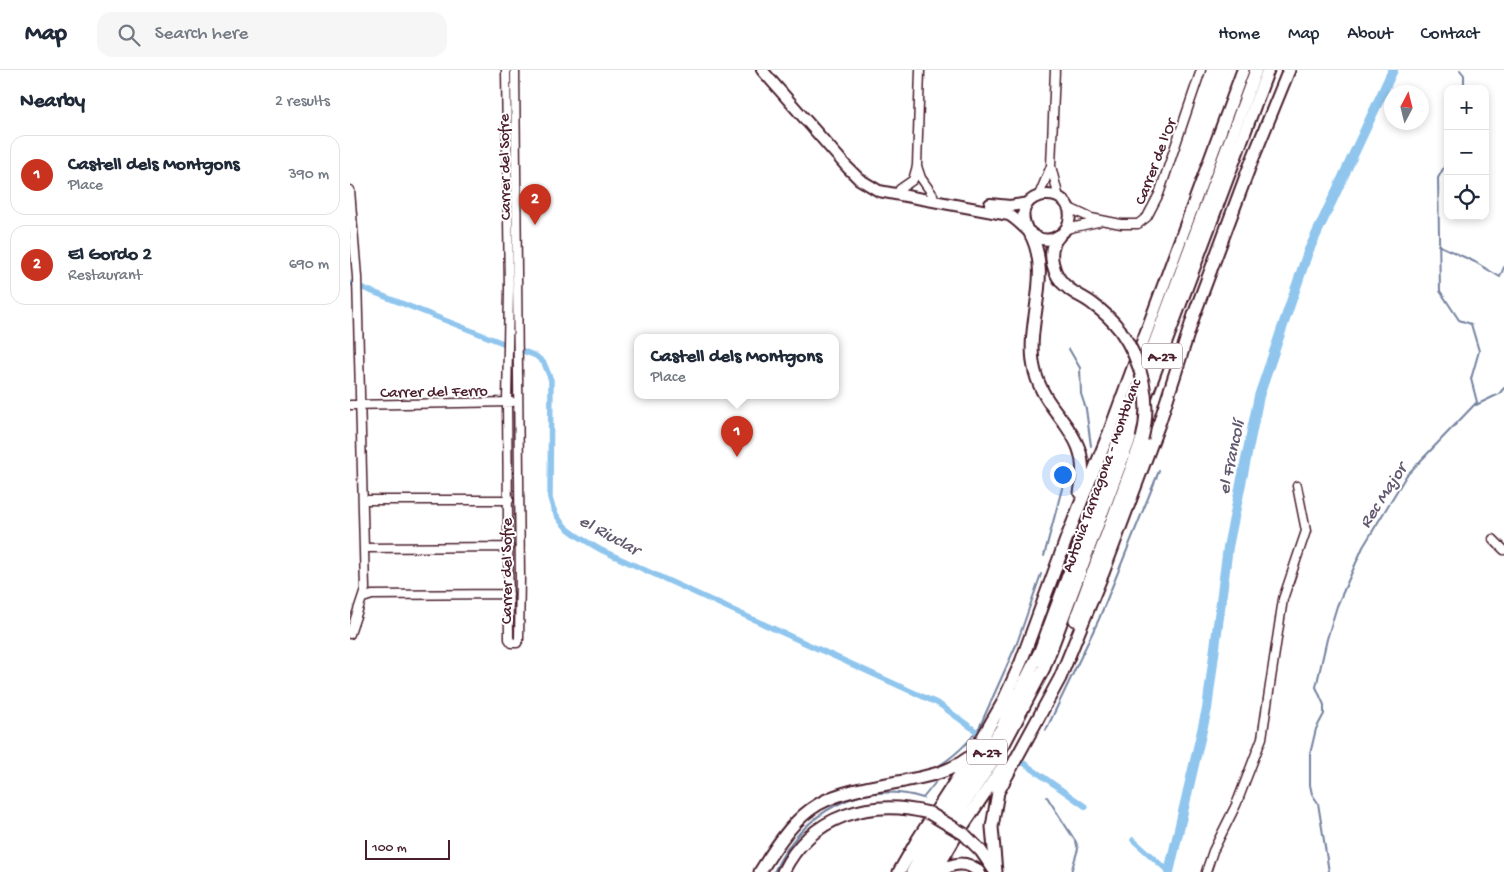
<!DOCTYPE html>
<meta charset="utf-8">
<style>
:root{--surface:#fff;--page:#f6f6f7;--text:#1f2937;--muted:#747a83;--line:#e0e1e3;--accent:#c8321e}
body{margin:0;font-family:"Gochi Hand",sans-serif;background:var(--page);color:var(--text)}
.controls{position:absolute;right:15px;top:15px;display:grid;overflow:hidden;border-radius:10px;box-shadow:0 2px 8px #0003}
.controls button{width:45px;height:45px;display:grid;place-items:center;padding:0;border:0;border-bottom:1px solid var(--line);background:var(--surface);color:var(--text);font:25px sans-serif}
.compass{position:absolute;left:1034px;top:15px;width:45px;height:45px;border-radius:50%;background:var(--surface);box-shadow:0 2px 8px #0003;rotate:7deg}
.scale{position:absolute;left:15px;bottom:12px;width:85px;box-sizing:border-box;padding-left:5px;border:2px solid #4a1f2b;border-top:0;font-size:14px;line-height:18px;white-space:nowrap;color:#4a1f2b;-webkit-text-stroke:4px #fff;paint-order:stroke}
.you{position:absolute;left:712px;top:404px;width:18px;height:18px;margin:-12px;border:4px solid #fff;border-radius:50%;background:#1a73e8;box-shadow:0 0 0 8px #1a73e833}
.badge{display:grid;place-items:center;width:32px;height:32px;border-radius:50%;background:var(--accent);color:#fff;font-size:16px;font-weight:700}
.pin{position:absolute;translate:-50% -41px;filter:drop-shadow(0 1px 2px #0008)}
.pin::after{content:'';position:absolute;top:26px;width:18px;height:15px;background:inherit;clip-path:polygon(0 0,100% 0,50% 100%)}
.popup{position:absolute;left:284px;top:264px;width:205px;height:65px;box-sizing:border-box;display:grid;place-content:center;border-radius:10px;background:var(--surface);filter:drop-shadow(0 1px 4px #0005);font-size:16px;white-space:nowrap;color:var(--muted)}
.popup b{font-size:19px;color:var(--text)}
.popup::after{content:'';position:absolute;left:50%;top:100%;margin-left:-10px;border:10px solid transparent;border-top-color:var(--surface)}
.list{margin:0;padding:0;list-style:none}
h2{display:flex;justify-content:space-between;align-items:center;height:65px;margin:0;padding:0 20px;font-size:21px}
h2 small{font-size:16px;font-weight:400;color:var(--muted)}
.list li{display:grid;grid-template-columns:32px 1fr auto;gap:15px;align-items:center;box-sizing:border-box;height:80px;margin:0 10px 10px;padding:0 10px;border:1px solid var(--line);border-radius:15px}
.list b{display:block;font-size:19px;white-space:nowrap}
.list p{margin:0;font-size:16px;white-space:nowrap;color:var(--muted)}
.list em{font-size:16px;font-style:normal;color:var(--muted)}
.icon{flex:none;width:28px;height:28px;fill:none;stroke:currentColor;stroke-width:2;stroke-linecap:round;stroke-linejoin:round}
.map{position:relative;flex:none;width:1154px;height:802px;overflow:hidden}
header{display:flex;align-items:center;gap:30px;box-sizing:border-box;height:70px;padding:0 25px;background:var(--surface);border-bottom:1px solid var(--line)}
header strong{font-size:24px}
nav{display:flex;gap:28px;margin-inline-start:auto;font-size:18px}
.search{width:350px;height:45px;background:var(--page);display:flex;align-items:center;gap:12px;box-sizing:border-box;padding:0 18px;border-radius:15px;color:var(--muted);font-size:19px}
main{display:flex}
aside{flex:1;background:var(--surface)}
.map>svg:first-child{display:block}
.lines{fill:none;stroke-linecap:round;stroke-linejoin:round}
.stream{stroke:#7483a0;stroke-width:2}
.canal{stroke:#90c6ee;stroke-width:5.5}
.river{stroke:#90c6ee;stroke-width:10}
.minor-casing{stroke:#4a1f2b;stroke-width:11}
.major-casing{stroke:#4a1f2b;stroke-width:14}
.highway-casing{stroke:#4a1f2b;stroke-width:15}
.minor{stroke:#fff;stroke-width:8}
.major{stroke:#fff;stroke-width:10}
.highway{stroke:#fff;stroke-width:11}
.highway-bridge-casing{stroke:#4a1f2b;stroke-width:15;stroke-linecap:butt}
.highway-bridge{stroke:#fff;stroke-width:11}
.labels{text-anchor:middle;stroke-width:4;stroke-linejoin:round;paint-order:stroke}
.shield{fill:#fff;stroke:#80626b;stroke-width:1}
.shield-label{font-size:15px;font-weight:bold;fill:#4a1f2b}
.street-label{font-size:16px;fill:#4a1f2b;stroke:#fff}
.water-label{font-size:18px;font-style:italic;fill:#62596f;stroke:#fff}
</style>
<header>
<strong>Map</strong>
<div class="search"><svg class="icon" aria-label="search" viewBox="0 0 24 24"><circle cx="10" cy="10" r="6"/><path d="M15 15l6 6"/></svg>Search here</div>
<nav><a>Home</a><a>Map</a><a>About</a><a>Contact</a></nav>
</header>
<main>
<aside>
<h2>Nearby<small>2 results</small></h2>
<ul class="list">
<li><span class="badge">1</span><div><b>Castell dels Montgons</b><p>Place</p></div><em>390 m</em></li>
<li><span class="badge">2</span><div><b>El Gordo 2</b><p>Restaurant</p></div><em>690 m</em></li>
</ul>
</aside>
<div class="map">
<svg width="1154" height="802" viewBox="0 0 1154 802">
<rect width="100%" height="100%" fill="#fff"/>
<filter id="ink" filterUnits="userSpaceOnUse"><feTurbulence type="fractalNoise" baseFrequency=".02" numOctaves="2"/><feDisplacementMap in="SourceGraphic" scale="10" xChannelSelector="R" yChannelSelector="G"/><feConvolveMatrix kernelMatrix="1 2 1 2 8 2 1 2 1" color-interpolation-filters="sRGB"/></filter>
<g filter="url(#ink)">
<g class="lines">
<path class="stream" d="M1110 0 1114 5V19
M1088 175 1125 192 1150 207 1154 197
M719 279 730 298 731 324 736 339 741 376
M1126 335 1149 324 1154 318
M694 486 718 396
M696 660 749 549 809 401
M584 699C602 688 619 673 630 656L667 573 691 504
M697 727 726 772 728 779 721 802
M424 802C452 743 509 709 573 728L585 713
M979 802 968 733 962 724 960 715V684L966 659 974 644V635L966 617 977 569 987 536 1013 477 1056 406 1127 332 1121 309 1129 281 1121 254 1109 250 1090 221 1088 108 1098 90"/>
<path class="canal" d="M0 213 186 286 194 293 201 310 200 428C207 458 226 465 251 480L589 634 630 664
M668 689 736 737
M783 770 819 802"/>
<path class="river" d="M819 802 857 639 878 477 909 326 958 182 1043 0"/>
<defs>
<path id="minor" d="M156 0 159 220 157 332 159 569 162 573H167L169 569 170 507 165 0
M705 0 701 96 709 128
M567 96 571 108 583 125
M550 119 563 110 567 96 570 0
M0 120 7 207 15 519 0 564
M689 125 701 96
M717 137 741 148 771 154H788L797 147 809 124 851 0
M716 159 748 152
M0 335 162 332
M13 430H159
M1143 469 1154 480
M14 478 159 477
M13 528 22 525 159 524
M856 802 863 781 886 735 912 668 933 529 956 461 947 416"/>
<path id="major" d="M412 0 497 97 509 109 529 121 659 145C674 153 685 176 704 168 712 165 717 159 719 152 728 112 657 118 677 159
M640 134 660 136 678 133"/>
<path id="highway" d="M680 163C704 207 673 256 685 302 698 351 744 361 730 423
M709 166C695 180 703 207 718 218 726 225 736 228 744 235 754 242 762 250 770 260
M725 550 792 369
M614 764 631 781 644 800
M410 802C455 729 472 725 554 711 578 706 598 703 618 688
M433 802C461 745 521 728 579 743
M549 802 568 769 623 684 652 634 671 592 717 467 759 363 893 0
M562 802 581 767 651 659 690 581 906 0
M573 802 599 757 654 674 694 598 918 0
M585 802 606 766 653 696
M590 802C602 792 617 791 629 802
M646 802 642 757 648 722 710 608 753 503 810 351 844 245 899 98 939 0"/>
</defs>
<use href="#minor" class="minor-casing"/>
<use href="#major" class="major-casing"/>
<use href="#highway" class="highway-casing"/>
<use href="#minor" class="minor"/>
<use href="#major" class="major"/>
<use href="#highway" class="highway"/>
<defs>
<path id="highway-bridge" d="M770 260C792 292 802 330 792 369
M579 743 614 764"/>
</defs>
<use href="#highway-bridge" class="highway-bridge-casing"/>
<use href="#highway-bridge" class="highway-bridge"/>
</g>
</g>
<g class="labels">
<g class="shield">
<rect x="792" y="273.5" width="40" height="25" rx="4"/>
<rect x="617" y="669.5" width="40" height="25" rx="4"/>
</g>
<g class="shield-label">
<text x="812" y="291">A-27</text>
<text x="637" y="687">A-27</text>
</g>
<g class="street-label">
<text transform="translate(804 91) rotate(-69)" y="6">Carrer de l'Or</text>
<text transform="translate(153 97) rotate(-91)" y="6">Carrer del Sofre</text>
<text transform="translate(84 320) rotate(-1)" y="6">Carrer del Ferro</text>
<text transform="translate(750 405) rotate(-70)" y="6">Autovia Tarragona - Montblanc</text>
<text transform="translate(155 501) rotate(-90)" y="6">Carrer del Sofre</text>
</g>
<g class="water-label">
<text transform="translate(880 387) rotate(-78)" y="6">el Francolí</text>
<text transform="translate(1032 425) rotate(-57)" y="6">Rec Major</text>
<text transform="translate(260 464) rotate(29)" y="6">el Riuclar</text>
</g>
</g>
</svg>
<div class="controls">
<button>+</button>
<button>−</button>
<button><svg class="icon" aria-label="locate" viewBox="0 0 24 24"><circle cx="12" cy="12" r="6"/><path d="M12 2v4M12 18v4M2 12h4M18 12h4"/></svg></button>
</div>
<svg class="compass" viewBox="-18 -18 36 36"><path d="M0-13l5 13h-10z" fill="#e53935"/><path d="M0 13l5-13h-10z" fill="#747a83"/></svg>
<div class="scale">100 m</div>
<div class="you"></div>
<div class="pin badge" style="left:387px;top:387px">1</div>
<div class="popup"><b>Castell dels Montgons</b>Place</div>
<div class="pin badge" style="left:185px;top:155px">2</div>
</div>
</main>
